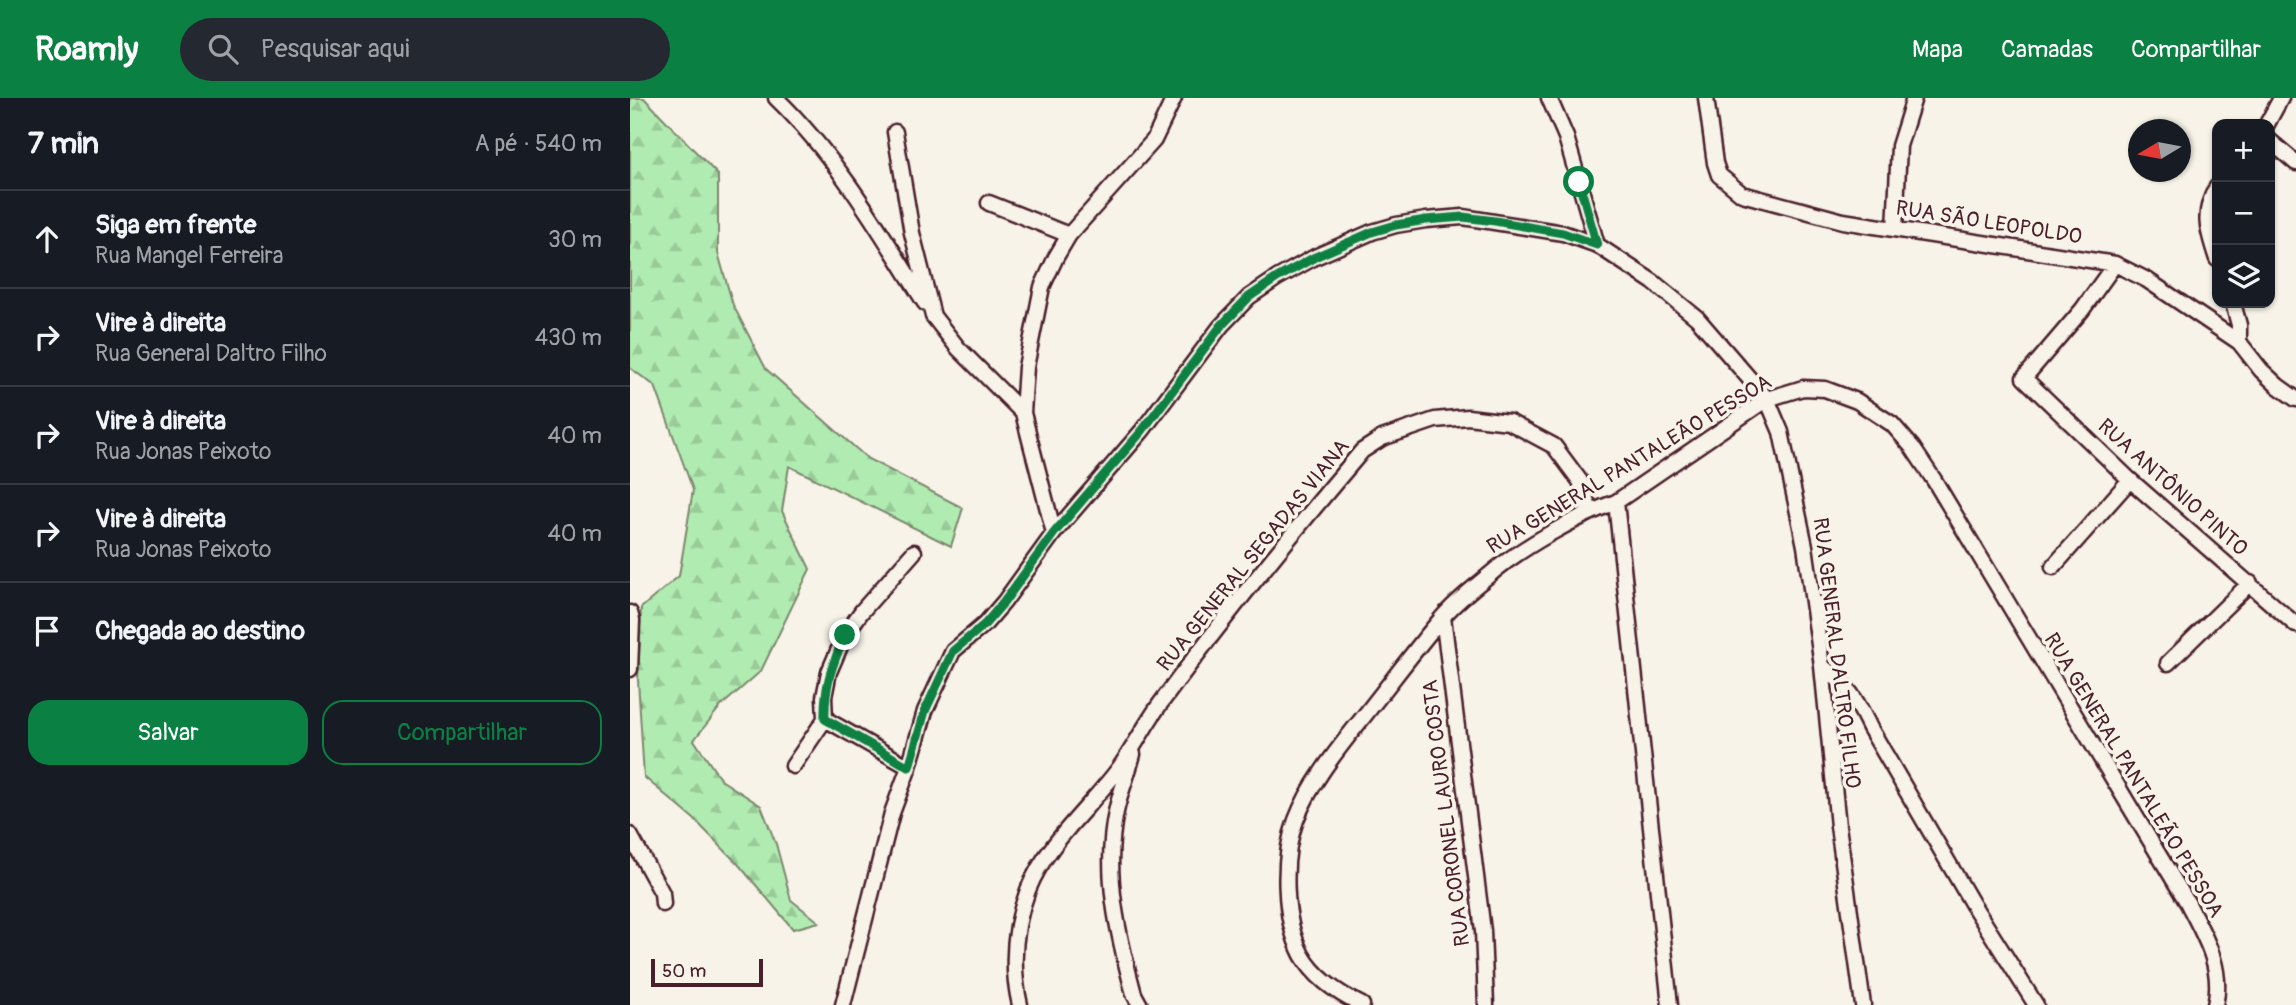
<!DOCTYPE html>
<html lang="pt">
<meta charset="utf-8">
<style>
:root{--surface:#171b24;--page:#242831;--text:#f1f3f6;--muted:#9ea1a6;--line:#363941;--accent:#0b8043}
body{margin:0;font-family:Pangolin,sans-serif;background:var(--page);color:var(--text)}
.controls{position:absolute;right:21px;top:21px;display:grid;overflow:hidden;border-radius:14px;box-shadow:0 2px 5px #0004}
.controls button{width:63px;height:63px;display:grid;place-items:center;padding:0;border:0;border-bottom:2px solid var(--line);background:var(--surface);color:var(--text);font:35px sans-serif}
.compass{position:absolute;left:1498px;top:21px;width:63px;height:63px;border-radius:50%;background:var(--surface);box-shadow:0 2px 5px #0004;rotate:260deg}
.scale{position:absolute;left:21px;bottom:18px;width:112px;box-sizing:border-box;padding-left:7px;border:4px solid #4a1f2b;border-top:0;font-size:19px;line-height:24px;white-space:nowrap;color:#4a1f2b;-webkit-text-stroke:5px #f7f3e8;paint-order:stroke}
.stop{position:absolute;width:21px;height:21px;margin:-16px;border:5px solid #0b8043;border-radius:50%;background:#fff}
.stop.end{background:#0b8043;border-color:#fff;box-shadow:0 2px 7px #0008}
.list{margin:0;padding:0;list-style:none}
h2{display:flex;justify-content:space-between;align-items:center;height:91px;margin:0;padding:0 28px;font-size:30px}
h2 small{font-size:23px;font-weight:400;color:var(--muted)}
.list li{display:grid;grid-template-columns:46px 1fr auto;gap:21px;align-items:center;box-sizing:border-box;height:98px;padding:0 28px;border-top:2px solid var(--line)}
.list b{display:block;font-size:26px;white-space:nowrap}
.list p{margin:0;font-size:23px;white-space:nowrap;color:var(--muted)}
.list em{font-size:23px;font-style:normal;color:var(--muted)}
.actions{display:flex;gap:14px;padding:21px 28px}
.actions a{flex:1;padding:16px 0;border:2px solid var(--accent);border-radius:21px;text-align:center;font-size:24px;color:var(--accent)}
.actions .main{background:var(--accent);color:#fff}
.icon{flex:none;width:38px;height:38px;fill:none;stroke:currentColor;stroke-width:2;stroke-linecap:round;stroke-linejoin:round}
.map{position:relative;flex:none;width:1666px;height:907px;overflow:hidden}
header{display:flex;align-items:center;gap:42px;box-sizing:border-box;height:98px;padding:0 35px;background:var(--accent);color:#fff}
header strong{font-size:33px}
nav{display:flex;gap:38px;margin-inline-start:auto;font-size:24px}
.search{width:490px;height:63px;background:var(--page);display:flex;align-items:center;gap:18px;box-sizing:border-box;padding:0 24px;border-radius:38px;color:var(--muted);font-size:26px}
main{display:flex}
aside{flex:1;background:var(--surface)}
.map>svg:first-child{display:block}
.forest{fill:url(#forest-firs);stroke:#7d866e;stroke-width:2}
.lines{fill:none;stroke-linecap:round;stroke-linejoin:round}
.minor-casing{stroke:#4a1f2b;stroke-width:19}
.minor{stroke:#f7f3e8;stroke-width:14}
.route{stroke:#0b8043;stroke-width:9}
.labels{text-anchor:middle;stroke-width:7;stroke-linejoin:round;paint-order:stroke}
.street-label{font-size:21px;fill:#4a1f2b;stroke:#f7f3e8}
</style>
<header>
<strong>Roamly</strong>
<div class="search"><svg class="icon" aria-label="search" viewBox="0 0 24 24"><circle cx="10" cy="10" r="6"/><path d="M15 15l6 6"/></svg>Pesquisar aqui</div>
<nav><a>Mapa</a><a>Camadas</a><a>Compartilhar</a></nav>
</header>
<main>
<aside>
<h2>7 min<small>A pé · 540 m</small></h2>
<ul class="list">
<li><svg class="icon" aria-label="ahead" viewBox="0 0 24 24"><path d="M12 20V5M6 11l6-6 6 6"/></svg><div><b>Siga em frente</b><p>Rua Mangel Ferreira</p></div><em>30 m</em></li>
<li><svg class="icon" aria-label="right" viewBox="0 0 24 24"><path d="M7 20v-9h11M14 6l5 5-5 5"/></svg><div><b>Vire à direita</b><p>Rua General Daltro Filho</p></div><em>430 m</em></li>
<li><svg class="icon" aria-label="right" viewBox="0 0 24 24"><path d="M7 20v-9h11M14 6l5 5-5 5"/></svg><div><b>Vire à direita</b><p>Rua Jonas Peixoto</p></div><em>40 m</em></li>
<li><svg class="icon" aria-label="right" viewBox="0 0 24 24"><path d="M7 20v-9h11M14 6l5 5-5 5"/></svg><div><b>Vire à direita</b><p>Rua Jonas Peixoto</p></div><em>40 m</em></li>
<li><svg class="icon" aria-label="arrive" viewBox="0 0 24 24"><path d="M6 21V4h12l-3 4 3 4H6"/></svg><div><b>Chegada ao destino</b></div></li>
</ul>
<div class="actions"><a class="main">Salvar</a><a>Compartilhar</a></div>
</aside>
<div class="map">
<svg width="1666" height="907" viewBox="0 0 1666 907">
<defs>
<pattern id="forest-firs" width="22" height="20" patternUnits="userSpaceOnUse" patternTransform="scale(1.75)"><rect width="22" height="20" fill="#b0ecb1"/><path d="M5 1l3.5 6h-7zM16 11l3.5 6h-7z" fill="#99ca98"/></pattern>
</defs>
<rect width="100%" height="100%" fill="#f7f3e8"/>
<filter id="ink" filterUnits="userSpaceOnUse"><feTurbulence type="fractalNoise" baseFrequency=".0143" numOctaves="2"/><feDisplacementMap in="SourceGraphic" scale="14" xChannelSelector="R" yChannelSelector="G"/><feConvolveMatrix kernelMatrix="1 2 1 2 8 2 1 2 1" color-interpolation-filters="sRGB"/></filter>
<g filter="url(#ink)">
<path class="forest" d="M0 0H14L88 77V155L103 207 136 271 238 361 333 410 321 448 159 368 152 413 180 471 131 573 90 609 64 642 91 682 131 708 146 746 161 802 189 824 163 831 109 767 64 721 14 679 8 582 11 510 49 478 63 392 25 288 0 270Z"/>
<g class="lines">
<defs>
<path id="minor" d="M146 0C207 59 250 133 295 205
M919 0 936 39 967 147
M1076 0 1085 65 1089 77 1112 96 1213 123 1485 166 1517 182 1609 244 1631 272 1648 288 1666 301
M1637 26 1651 0
M265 34 282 135 303 218 328 250 393 315
M1640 43 1666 65
M1587 89C1571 115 1578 134 1587 161
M359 105 439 137
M1265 131 1269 48 1284 0
M1485 166 1452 212 1394 280 1500 382 1666 527
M1603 205 1609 227V244
M986 404 1040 907
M424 435 393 315 396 269 412 189 426 159 439 137 524 42 544 0
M1423 469 1500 382
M0 515 2 522 0 571
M813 519 853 833 856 907
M1538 565 1620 485
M1192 568C1219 589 1225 599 1240 630L1343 807 1406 907
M195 621 279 669
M503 656C498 676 490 694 486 714 473 775 488 837 504 896L510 907
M163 668 195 621 194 599 199 574 215 537 232 513 284 454
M0 737 32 795 33 806
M213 907 262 715 279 669 295 613 323 553 355 526 374 504 424 435 512 333 591 228 619 199 647 180 685 159 742 134 766 127 796 122 833 119 933 135 967 147 1023 184 1067 220 1137 301 1151 334 1175 448 1192 568 1208 728 1233 907
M390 907C381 869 384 829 398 792 417 744 460 710 490 669 505 648 517 623 533 602 596 516 663 434 732 353L752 340 805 322 838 319 879 324 924 348 950 383 960 413
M732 907C709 896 685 880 672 857 653 821 652 759 666 722 682 680 715 643 742 608 765 579 787 549 811 521 824 505 842 491 858 478 889 451 947 418 986 404L1137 301 1173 290 1195 291 1227 303 1262 326 1282 349 1304 382 1557 804C1574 837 1594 869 1585 907"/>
</defs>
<use href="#minor" class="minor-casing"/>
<use href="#minor" class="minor"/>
</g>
</g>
<g class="lines" filter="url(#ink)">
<path class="route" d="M215 537C202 567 194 588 195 621L279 669 295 613 323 553 355 526 374 504 424 435 512 333 591 228 619 199 647 180 685 159 742 134 766 127 796 122 833 119 865 123 933 135 967 147 949 84"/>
</g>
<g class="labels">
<g class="street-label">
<text transform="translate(1359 124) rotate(9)" y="7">RUA SÃO LEOPOLDO</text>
<text transform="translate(999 366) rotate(-31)" y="7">RUA GENERAL PANTALEÃO PESSOA</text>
<text transform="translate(1543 389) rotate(42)" y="7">RUA ANTÔNIO PINTO</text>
<text transform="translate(623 457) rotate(-51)" y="7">RUA GENERAL SEGADAS VIANA</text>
<text transform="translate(1207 555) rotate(83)" y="7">RUA GENERAL DALTRO FILHO</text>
<text transform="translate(1504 677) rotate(59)" y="7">RUA GENERAL PANTALEÃO PESSOA</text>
<text transform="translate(816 715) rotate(-97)" y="7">RUA CORONEL LAURO COSTA</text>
</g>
</g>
</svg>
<div class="controls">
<button>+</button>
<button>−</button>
<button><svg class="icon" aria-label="layers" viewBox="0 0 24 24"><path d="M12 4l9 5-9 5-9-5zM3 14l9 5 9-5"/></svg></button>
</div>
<svg class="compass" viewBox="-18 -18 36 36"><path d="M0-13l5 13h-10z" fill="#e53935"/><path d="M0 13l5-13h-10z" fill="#9ea1a6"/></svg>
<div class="scale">50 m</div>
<div class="stop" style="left:949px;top:84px"></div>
<div class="stop end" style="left:215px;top:537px"></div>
</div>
</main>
